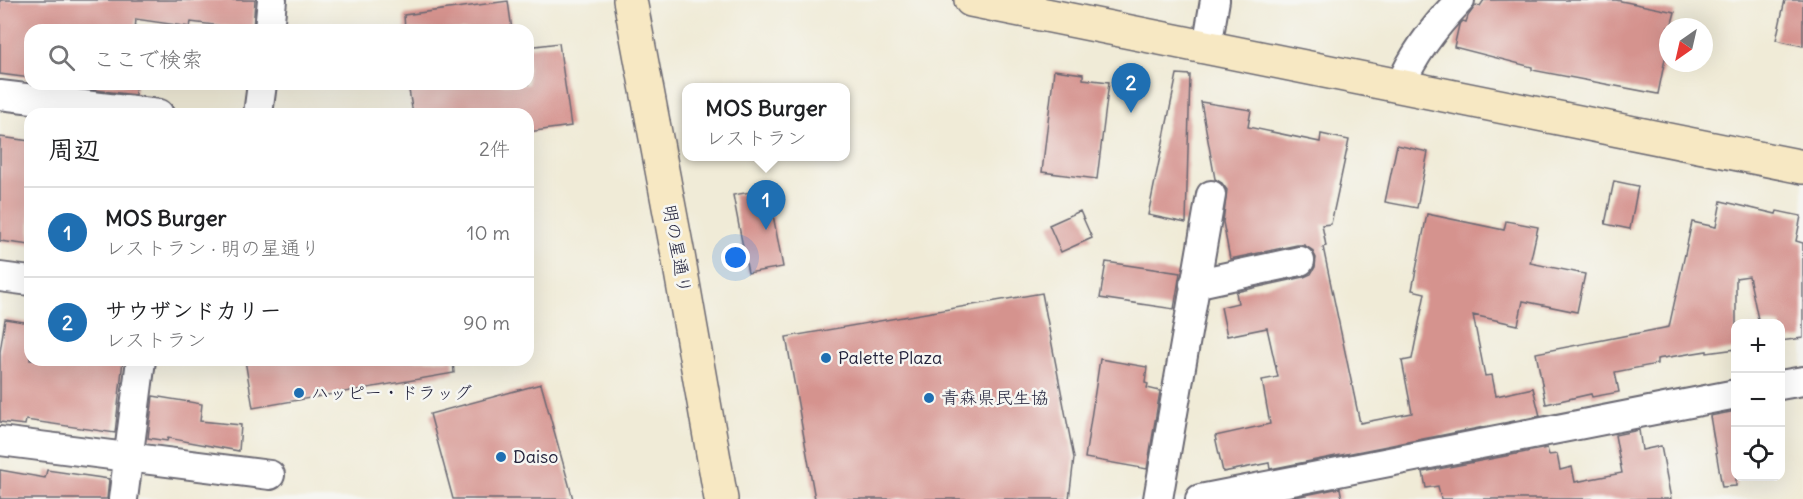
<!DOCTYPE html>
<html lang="ja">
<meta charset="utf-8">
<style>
:root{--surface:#fff;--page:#f6f6f6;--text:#202124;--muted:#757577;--line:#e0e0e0;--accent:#1f6fb2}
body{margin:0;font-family:Delius,"Klee One",sans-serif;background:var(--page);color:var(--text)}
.controls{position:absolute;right:18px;bottom:18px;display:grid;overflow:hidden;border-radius:12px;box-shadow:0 6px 24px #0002}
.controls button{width:54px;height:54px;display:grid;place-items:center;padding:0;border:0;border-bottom:2px solid var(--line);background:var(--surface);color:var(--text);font:30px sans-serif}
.compass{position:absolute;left:1659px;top:18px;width:54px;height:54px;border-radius:50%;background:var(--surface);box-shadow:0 6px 24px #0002;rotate:214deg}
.you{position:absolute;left:736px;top:258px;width:21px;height:21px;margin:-15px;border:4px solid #fff;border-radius:50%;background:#1a73e8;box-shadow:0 0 0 9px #1a73e833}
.badge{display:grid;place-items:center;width:39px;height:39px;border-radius:50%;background:var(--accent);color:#fff;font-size:20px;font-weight:700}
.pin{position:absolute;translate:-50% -50px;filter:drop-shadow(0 2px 3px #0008)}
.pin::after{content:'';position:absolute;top:32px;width:21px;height:18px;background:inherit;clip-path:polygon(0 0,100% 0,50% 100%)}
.popup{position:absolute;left:682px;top:83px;width:168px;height:78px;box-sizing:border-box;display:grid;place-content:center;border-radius:12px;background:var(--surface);filter:drop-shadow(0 2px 4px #0005);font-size:20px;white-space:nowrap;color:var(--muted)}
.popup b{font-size:22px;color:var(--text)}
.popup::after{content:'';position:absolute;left:50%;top:100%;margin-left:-12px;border:12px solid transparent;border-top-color:var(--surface)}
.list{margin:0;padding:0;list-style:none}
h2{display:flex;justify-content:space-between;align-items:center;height:78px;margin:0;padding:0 24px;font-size:26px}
h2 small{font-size:20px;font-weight:400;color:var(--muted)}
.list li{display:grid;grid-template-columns:39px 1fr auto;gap:18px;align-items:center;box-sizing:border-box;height:90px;padding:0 24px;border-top:2px solid var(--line)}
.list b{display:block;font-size:22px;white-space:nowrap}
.list p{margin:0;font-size:20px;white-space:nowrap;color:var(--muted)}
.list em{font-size:20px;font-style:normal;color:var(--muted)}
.icon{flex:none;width:33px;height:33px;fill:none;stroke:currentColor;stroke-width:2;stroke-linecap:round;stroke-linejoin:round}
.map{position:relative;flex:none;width:1803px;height:499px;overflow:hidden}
.search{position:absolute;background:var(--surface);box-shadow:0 6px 24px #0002;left:24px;top:24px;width:510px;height:66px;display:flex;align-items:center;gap:15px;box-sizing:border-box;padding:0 21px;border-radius:18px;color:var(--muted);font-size:22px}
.panel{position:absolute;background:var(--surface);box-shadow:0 6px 24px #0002;left:24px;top:108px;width:510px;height:258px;border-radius:18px}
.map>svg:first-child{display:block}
.building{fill:#d5938e}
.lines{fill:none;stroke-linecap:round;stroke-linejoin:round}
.street-casing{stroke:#6a6872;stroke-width:32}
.secondary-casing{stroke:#6a6872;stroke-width:36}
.street{stroke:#fff;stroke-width:28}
.secondary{stroke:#f7e8c3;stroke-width:33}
.poi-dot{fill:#1f6fb2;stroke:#f6f6f2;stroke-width:2}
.labels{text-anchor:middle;stroke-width:5;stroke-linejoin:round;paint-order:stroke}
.street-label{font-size:18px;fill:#22223b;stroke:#f6f6f2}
.poi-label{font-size:18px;fill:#22223b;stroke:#f6f6f2;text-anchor:start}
</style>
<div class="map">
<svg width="1803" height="499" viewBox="0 0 1803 499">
<rect width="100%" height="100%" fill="#f6f6f2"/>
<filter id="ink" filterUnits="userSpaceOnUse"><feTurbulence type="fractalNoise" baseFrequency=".0167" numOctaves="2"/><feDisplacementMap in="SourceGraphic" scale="12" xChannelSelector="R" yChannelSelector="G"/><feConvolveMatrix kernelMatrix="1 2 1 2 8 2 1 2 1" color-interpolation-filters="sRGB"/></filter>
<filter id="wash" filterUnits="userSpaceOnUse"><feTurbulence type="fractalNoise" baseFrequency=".008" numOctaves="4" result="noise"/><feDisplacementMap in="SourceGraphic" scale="24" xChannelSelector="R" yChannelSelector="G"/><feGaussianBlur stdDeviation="1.35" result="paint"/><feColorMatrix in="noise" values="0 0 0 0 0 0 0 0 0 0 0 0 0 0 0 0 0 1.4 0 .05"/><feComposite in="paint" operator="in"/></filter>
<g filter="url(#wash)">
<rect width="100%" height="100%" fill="#f0ebd7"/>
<g id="blocks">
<path class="building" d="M0 0H255L253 30 191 22 190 27 136 19 135 30H30V78L0 74Z
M1484 0H1616L1675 12 1671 27H1668V44L1658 94 1532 70V67L1454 47 1459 25 1463 21 1466 22 1468 16 1476 5 1480 6Z
M1785 0H1803V46L1776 40Z
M508 1 512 30H405L404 15Z
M559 43 571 126 528 132V114H413L408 84H528V47Z
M1054 70 1083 74V79L1109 82 1097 179 1042 172Z
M1177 74 1190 75 1186 223 1148 215Z
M47 84H136L135 95Z
M1201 102 1251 110 1248 127 1320 142 1321 134 1349 140 1331 224 1322 225 1326 246 1323 247 1360 423 1412 413 1402 361 1412 359 1425 293 1412 290 1427 214 1504 230 1506 221 1538 227 1530 263 1585 274 1577 312 1523 301 1518 325 1473 315 1485 376 1492 375 1496 396 1533 388 1540 416 1270 469 1269 463 1223 472 1215 436 1270 424 1262 380 1278 377 1267 328 1227 336 1221 307 1238 303 1236 292 1304 277 1311 274 1315 267 1316 258 1312 250 1304 245H1297L1230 259 1223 222 1227 190 1222 183 1215 179Z
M0 137 30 141V245L0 241Z
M1397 145 1428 152 1417 208 1385 202Z
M1614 181 1638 186 1630 229 1605 224Z
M768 189 783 267 748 273 733 195Z
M1721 201 1776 214 1777 211 1801 216 1796 241 1803 243V338L1780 341V324H1759L1749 276 1736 278V349L1707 353V351L1657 359V364L1615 372 1619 392 1592 397 1591 394 1546 404 1536 353 1669 327 1692 222 1716 227Z
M1080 211 1092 238 1061 252 1049 225Z
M1106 262 1180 273 1174 309 1100 298Z
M1042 293 1074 458 1069 499H815L786 337Z
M5 319 30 323V360H123L115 433 26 420 25 425 0 422V352Z
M1100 359 1147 367 1145 383 1148 384 1147 388 1160 391 1147 469 1085 458Z
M245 360H453L454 373 253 408Z
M541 384 573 499H453L430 414Z
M153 396 202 404 200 421 241 425 239 451 168 438 167 441 148 438Z
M1736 411V486L1722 487 1710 416Z
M1639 430 1642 450 1661 446 1671 499H1441L1438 486 1426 488 1423 472 1547 448 1549 455 1557 454 1560 470 1572 467 1575 482 1622 473 1615 435Z
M0 470 45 478 47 470 109 479 107 499H0Z
M1340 488 1342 499H1286Z"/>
</g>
</g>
<g filter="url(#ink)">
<use href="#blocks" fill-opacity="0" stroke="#6a6872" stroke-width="1.5"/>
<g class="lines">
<defs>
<path id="street" d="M269 30 272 0
M1207 47 1215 0
M1400 86C1414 53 1435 26 1460 0
M0 95 159 114
M258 114 262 84
M0 277 30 281
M1194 284 1300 261
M1780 385 1803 381
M0 441 270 475
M123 499 141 360
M1158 499 1211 195
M1200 499 1736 394"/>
<path id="secondary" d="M630 0 678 255 721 499
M971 0 1803 167"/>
</defs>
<use href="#street" class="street-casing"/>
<use href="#secondary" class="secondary-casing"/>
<use href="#street" class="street"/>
<use href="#secondary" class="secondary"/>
</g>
</g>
<g class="poi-dot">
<circle cx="826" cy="358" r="6"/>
<circle cx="299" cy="393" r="6"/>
<circle cx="929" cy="398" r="6"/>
<circle cx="501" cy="457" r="6"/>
</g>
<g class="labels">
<g class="street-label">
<text transform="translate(677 249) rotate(80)" y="6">明の星通り</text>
</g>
<g class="poi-label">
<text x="838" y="364">Palette Plaza</text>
<text x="311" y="399">ハッピー・ドラッグ</text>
<text x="941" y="404">青森県民生協</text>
<text x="513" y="463">Daiso</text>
</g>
</g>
</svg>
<div class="controls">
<button>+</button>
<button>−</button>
<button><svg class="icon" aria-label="locate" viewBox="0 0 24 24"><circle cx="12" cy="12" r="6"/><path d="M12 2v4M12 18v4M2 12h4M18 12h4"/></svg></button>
</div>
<svg class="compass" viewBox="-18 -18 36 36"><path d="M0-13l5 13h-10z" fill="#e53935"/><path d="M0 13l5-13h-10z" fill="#757577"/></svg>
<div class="you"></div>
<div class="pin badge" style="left:766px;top:230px">1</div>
<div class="popup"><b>MOS Burger</b>レストラン</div>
<div class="pin badge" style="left:1131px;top:113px">2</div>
<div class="search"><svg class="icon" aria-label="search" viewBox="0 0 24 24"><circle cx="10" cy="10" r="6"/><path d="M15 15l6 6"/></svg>ここで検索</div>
<section class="panel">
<h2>周辺<small>2件</small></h2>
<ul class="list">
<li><span class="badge">1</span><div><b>MOS Burger</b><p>レストラン · 明の星通り</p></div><em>10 m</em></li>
<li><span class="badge">2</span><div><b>サウザンドカリー</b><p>レストラン</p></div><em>90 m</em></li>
</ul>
</section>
</div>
